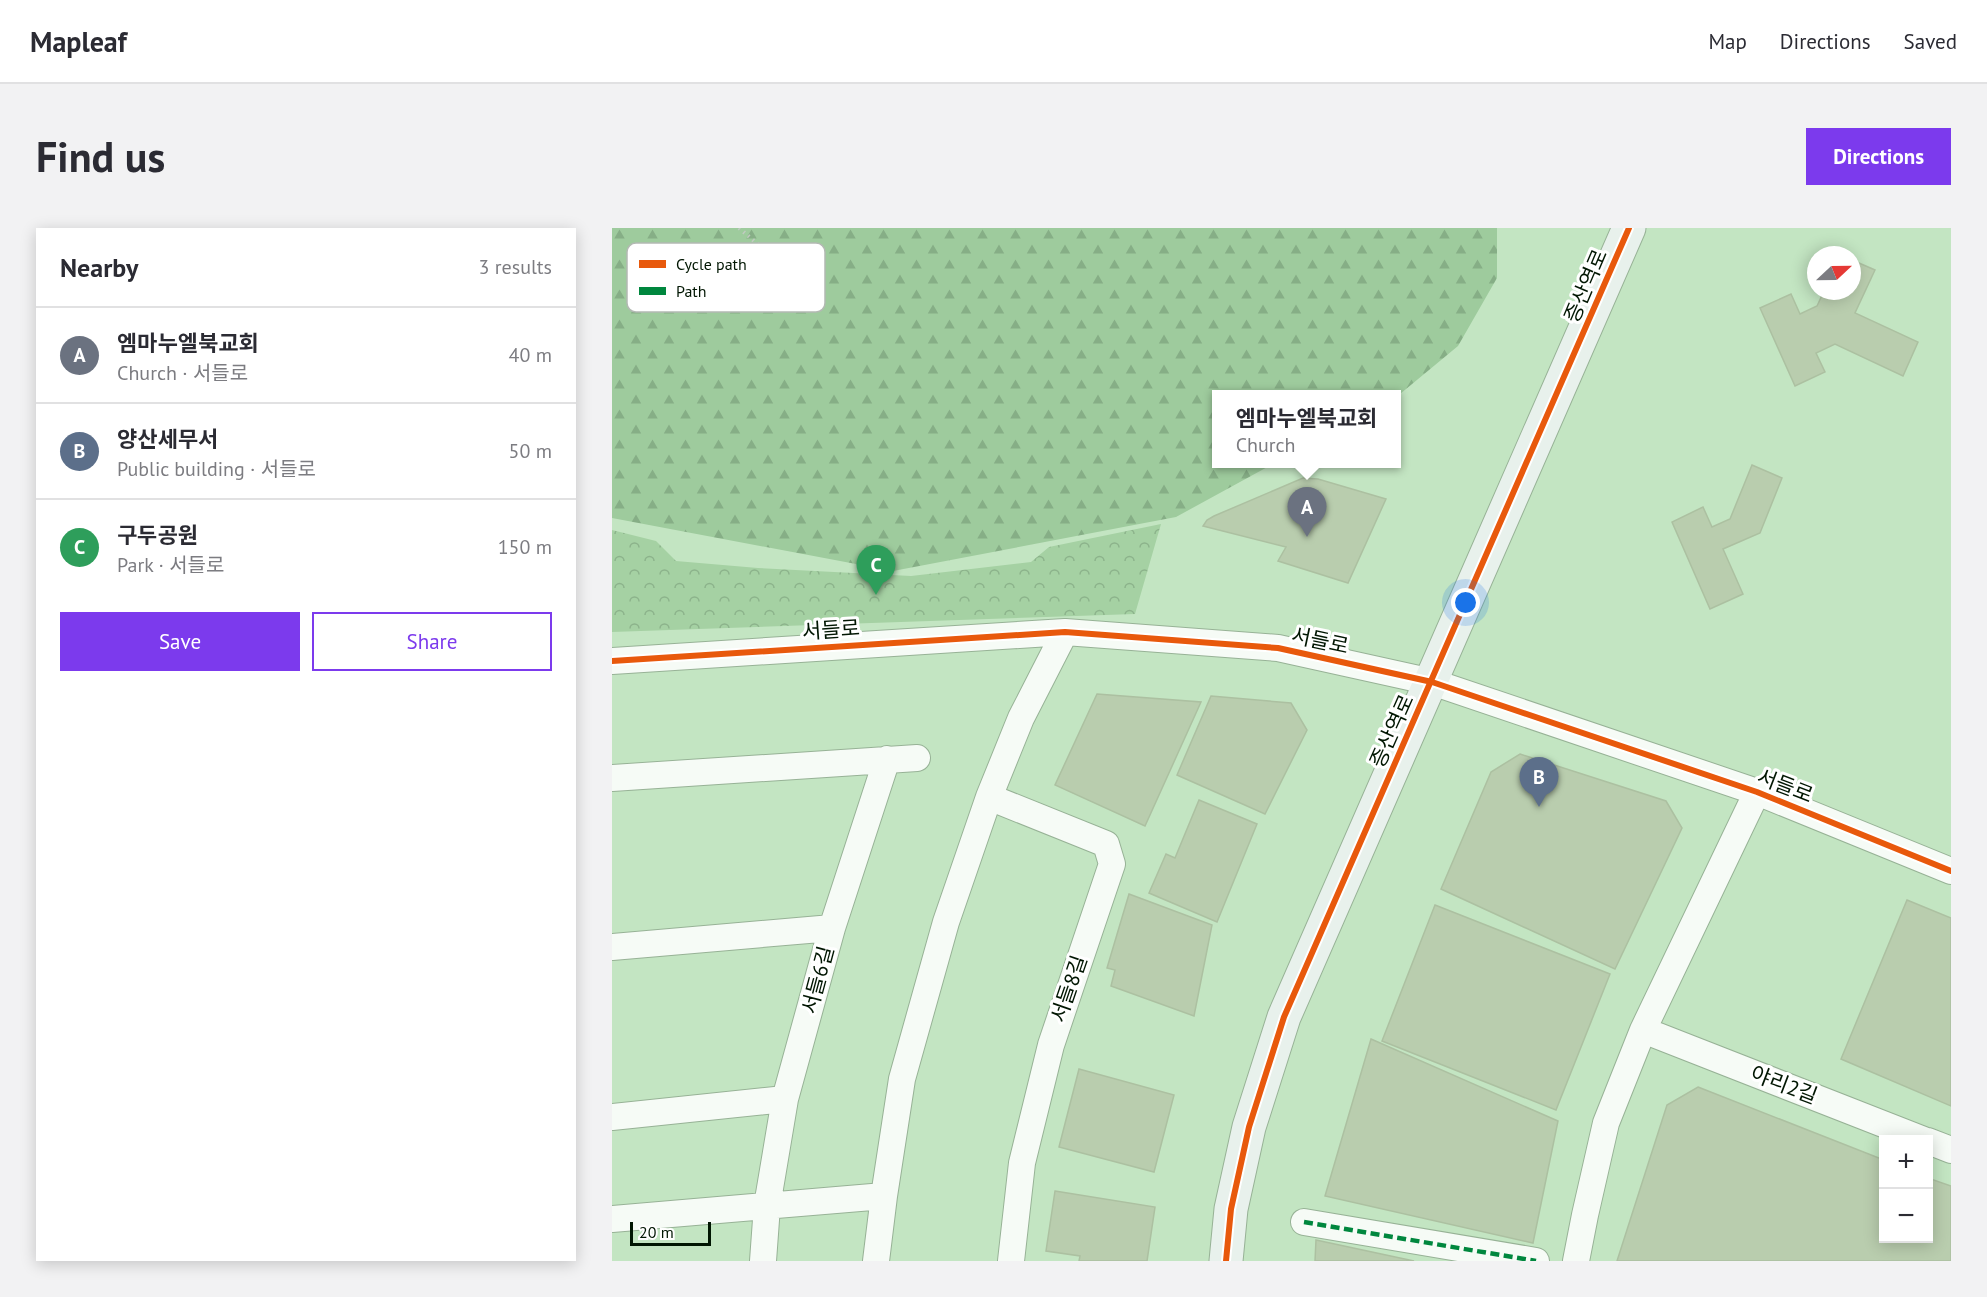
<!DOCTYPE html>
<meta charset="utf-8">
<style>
:root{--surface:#fff;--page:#f2f2f3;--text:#2b2b33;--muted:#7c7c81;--line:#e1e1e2;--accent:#7c3aed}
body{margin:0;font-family:"PT Sans","Noto Sans KR",sans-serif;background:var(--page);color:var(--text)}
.controls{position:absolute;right:18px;bottom:18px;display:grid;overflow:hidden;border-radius:0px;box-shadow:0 3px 15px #0003}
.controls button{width:54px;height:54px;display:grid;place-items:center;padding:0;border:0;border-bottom:2px solid var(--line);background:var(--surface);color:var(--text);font:30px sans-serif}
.compass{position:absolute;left:1195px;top:18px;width:54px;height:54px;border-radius:50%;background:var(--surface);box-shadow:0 3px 15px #0003;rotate:68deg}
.scale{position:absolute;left:18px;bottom:15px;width:81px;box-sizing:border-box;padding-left:6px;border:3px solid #011602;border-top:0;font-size:16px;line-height:21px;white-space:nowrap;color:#011602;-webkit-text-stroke:4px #fff;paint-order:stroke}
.you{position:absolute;left:854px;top:375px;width:21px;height:21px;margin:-15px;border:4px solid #fff;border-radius:50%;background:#1a73e8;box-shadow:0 0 0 9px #1a73e833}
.badge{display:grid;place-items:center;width:39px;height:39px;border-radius:50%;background:var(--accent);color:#fff;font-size:20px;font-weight:700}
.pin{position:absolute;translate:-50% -50px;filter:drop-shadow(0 2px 3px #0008)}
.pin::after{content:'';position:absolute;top:32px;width:21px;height:18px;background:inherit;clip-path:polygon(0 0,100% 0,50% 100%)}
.popup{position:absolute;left:600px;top:162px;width:189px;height:78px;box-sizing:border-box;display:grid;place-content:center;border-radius:0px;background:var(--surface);filter:drop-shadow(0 2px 4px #0005);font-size:20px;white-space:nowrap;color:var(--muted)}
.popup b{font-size:22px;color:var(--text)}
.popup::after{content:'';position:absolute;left:50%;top:100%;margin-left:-12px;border:12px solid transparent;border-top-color:var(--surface)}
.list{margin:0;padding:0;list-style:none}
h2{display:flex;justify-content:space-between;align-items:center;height:78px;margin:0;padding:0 24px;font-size:26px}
h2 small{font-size:20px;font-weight:400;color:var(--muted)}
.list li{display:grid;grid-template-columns:39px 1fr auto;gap:18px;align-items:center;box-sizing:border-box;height:96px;padding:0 24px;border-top:2px solid var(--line)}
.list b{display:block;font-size:22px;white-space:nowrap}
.list p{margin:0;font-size:20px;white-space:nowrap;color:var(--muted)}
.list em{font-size:20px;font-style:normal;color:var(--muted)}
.actions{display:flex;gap:12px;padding:18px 24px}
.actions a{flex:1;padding:14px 0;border:2px solid var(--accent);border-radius:0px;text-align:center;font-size:21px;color:var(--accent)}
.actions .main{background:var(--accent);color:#fff}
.map{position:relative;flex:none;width:1339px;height:1033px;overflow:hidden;border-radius:0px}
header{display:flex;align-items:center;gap:36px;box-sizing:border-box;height:84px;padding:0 30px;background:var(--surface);border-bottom:2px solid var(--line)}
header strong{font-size:28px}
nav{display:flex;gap:33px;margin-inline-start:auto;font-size:21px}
.intro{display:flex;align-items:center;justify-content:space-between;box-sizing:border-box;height:144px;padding:0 36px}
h1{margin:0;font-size:42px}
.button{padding:15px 27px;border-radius:0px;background:var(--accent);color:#fff;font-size:21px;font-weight:700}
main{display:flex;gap:36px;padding:0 36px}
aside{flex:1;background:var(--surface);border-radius:0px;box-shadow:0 3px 15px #0003}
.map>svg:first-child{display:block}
.forest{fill:url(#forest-firs)}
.park{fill:url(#park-crowns)}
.building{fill:#b9cdae;stroke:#acc0a1;stroke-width:1.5}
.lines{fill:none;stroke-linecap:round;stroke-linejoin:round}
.street-casing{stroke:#97b296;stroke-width:28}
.secondary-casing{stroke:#97b296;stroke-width:35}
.path{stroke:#c0cbc0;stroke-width:4;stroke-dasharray:1.5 4.5;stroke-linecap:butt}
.street{stroke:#f6fbf6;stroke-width:26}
.secondary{stroke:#e8f1ec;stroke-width:33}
.quiet{stroke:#00873e;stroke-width:4.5;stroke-dasharray:9 4.5;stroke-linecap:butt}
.cycleway-casing{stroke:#fff;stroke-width:10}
.cycleway{stroke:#e8590c;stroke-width:6}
.labels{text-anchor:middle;stroke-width:6;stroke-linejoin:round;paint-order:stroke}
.street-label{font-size:21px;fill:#011602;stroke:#fff}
.key{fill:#fff;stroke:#b3b9b3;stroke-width:1.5}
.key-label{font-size:16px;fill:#011602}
</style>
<header>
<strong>Mapleaf</strong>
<nav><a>Map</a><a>Directions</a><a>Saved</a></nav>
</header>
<div class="intro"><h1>Find us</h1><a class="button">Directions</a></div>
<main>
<aside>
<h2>Nearby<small>3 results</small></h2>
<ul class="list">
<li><span class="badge" style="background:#6b7280">A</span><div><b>엠마누엘북교회</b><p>Church · 서들로</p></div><em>40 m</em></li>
<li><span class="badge" style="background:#5c6f8a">B</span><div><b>양산세무서</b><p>Public building · 서들로</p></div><em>50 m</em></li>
<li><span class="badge" style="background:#2e9e5b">C</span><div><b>구두공원</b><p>Park · 서들로</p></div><em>150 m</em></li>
</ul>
<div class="actions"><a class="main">Save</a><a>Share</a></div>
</aside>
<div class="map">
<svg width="1339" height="1033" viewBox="0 0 1339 1033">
<defs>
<pattern id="forest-firs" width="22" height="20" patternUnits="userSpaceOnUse" patternTransform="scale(1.5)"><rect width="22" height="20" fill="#9ecb9d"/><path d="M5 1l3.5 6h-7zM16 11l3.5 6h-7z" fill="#86ae86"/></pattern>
<pattern id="park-crowns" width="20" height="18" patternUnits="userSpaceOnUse" patternTransform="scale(1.5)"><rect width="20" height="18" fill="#a5d1a3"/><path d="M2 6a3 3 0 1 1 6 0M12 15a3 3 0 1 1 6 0" fill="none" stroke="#8cb38b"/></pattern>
</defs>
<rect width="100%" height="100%" fill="#c3e5c2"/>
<path class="forest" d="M0 0H885V50L846 118 788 166H605V236H661L564 289 281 343 0 290Z"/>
<path class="park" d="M549 296 523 386 0 404V302L44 313 64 333 146 340 299 348 419 334 437 319Z"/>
<path class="building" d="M1240 32 1263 42 1243 85 1306 114 1291 148 1223 116 1204 125 1213 144 1183 158 1148 80 1179 66 1188 86 1205 78 1212 63H1240Z
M1140 237 1170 250 1148 305 1111 321 1131 366 1098 381 1060 294 1091 279 1100 299 1118 291Z
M691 250 706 251 774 271 736 355 666 333 674 319 591 298 595 292 602 288Z
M485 466 589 474 533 598 443 557Z
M599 468 679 475 695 502 653 586 565 547Z
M908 526 1054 573 1070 600 1003 741 829 661 879 544Z
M587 572 645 596 605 694 537 665 554 626 563 630Z
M517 666 600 697 582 788 499 758 503 742 495 740Z
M1295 672 1339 690V878L1229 831Z
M823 677 998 746 944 882 770 813Z
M759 811 946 893 921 1015 713 968Z
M467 841 562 867 542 944 447 919Z
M1086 859 1272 932V1010H1316V950L1339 958V1033H1005L1055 877Z
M443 963 543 979 535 1033H467L468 1028 434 1023Z
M704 1012 802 1033H703Z"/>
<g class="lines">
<defs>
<path id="street" d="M0 433 453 404 666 420 820 454 1145 564 1339 643
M0 550 305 530
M377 569 494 616 500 636 439 817 410 935 399 1033
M0 719 220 700
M1031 802 1312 912
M0 889 173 871
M1316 913 1339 922
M0 991 272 968
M692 994 924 1033
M151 1033 155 978 173 871 220 700 275 531
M264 1033 272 968 290 851 334 694 377 569 409 490 453 404
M964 1033 973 987 994 895 1031 802 1145 564"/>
<path id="secondary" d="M614 1033 619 981 637 899 672 789 1017 0"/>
</defs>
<use href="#street" class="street-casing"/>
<use href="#secondary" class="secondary-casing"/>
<path class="path" d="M127 0 169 36"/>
<use href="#street" class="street"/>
<use href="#secondary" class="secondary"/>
<path class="quiet" d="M692 994 924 1033"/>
<defs>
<path id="cycleway" d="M0 433 453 404 666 420 820 454 1145 564 1339 643
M614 1033 619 981 637 899 672 789 1017 0"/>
</defs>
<use href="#cycleway" class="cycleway-casing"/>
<use href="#cycleway" class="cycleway"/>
</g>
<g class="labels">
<g class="street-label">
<text transform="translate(974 58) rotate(-67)" y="7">증산역로</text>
<text transform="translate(219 402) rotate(-4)" y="7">서들로</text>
<text transform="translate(708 413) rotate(12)" y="7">서들로</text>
<text transform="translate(780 503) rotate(-66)" y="7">증산역로</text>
<text transform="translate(1173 558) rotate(21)" y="7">서들로</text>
<text transform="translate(206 752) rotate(-75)" y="7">서들6길</text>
<text transform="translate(457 761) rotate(-71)" y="7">서들8길</text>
<text transform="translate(1172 857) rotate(21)" y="7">야리2길</text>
</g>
</g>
<rect x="15" y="15" width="198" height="69" rx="9" class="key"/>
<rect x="27" y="32" width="27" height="8" fill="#e8590c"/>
<rect x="27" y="59" width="27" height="8" fill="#00873e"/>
<g class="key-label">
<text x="64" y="42">Cycle path</text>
<text x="64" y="69">Path</text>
</g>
</svg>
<div class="controls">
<button>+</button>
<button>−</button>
</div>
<svg class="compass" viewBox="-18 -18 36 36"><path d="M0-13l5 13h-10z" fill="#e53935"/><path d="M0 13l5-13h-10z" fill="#7c7c81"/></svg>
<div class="scale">20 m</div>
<div class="you"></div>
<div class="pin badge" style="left:695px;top:309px;background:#6b7280">A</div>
<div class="popup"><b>엠마누엘북교회</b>Church</div>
<div class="pin badge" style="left:927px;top:579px;background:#5c6f8a">B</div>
<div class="pin badge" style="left:264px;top:367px;background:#2e9e5b">C</div>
</div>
</main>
